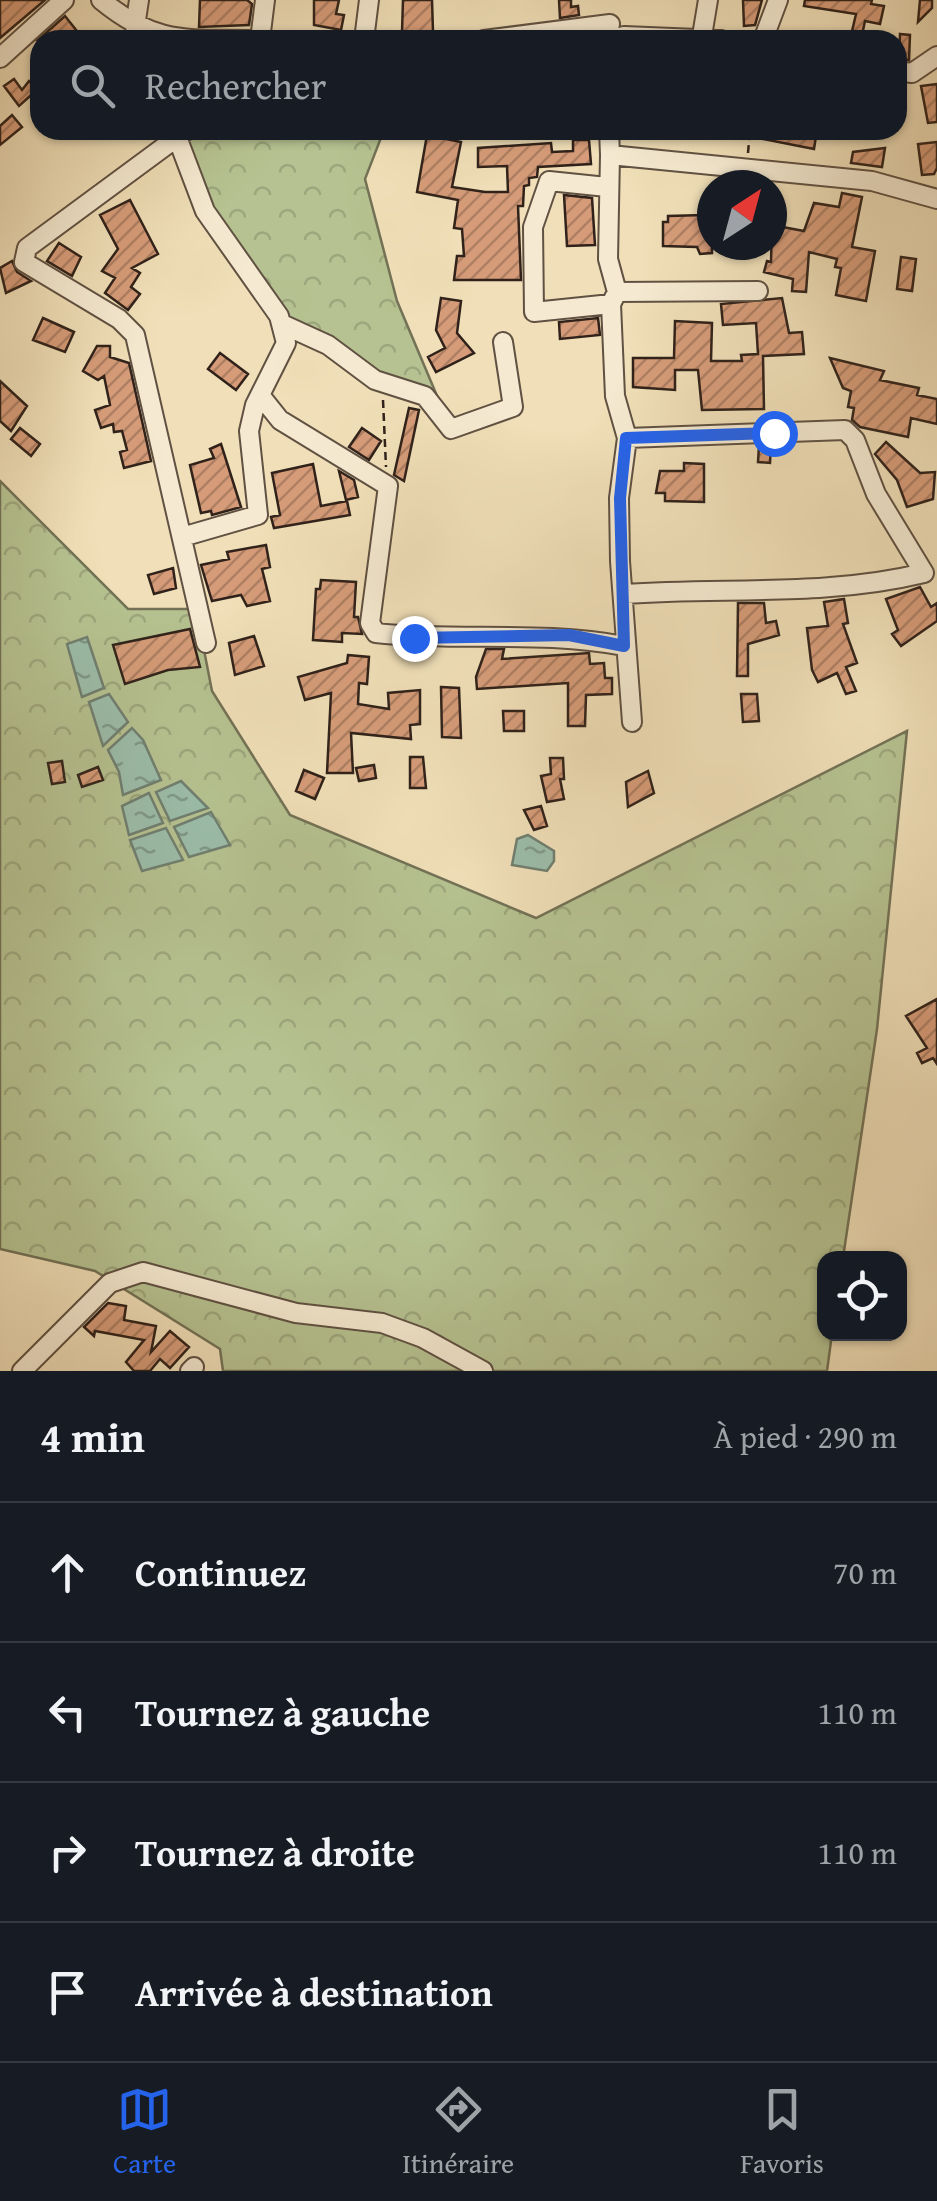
<!DOCTYPE html>
<html lang="fr">
<meta charset="utf-8">
<style>
:root{--surface:#171b24;--page:#242831;--text:#f1f3f6;--muted:#9ea1a6;--line:#363941;--accent:#2563eb}
body{margin:0;font-family:"Gentium Book Plus",serif;background:var(--page);color:var(--text)}
.controls{position:absolute;right:30px;bottom:30px;display:grid;overflow:hidden;border-radius:20px;box-shadow:0 2px 8px #0004}
.controls button{width:90px;height:90px;display:grid;place-items:center;padding:0;border:0;border-bottom:2px solid var(--line);background:var(--surface);color:var(--text);font:50px sans-serif}
.compass{position:absolute;left:697px;top:170px;width:90px;height:90px;border-radius:50%;background:var(--surface);box-shadow:0 2px 8px #0004;rotate:36deg}
.stop{position:absolute;width:30px;height:30px;margin:-22px;border:8px solid #2563eb;border-radius:50%;background:#fff}
.stop.end{background:#2563eb;border-color:#fff;box-shadow:0 2px 10px #0008}
.list{margin:0;padding:0;list-style:none}
h2{display:flex;justify-content:space-between;align-items:center;height:130px;margin:0;padding:0 40px;font-size:42px}
h2 small{font-size:32px;font-weight:400;color:var(--muted)}
.list li{display:grid;grid-template-columns:65px 1fr auto;gap:30px;align-items:center;box-sizing:border-box;height:140px;padding:0 40px;border-top:2px solid var(--line)}
.list b{display:block;font-size:38px;white-space:nowrap}
.list em{font-size:32px;font-style:normal;color:var(--muted)}
.icon{flex:none;width:55px;height:55px;fill:none;stroke:currentColor;stroke-width:2;stroke-linecap:round;stroke-linejoin:round}
.map{position:relative;flex:none;width:937px;height:1371px;overflow:hidden}
.search{position:absolute;background:var(--surface);box-shadow:0 2px 8px #0004;left:30px;right:30px;top:30px;height:110px;display:flex;align-items:center;gap:25px;box-sizing:border-box;padding:0 35px;border-radius:30px;color:var(--muted);font-size:38px}
.sheet{height:690px;background:var(--surface)}
nav{display:flex;justify-content:space-around;align-items:center;box-sizing:border-box;height:140px;border-top:2px solid var(--line);background:var(--surface);font-size:28px;color:var(--muted)}
nav a{display:grid;justify-items:center;gap:5px}
nav .on{color:var(--accent)}
.map>svg:first-child{display:block}
.forest{fill:url(#forest-crowns);stroke:#737256;stroke-width:2.5}
.water{fill:url(#water-ripples);stroke:#707f70;stroke-width:2.5}
.building{fill:url(#building-hatch);stroke:#30221a;stroke-width:2.5}
.lines{fill:none;stroke-linecap:round;stroke-linejoin:round}
.minor-casing{stroke:#605142;stroke-width:22}
.path{stroke:#30221a;stroke-width:2.5;stroke-dasharray:8 5;stroke-linecap:butt}
.minor{stroke:#f5ead1;stroke-width:18}
.route{stroke:#2563eb;stroke-width:12}
</style>
<div class="map">
<svg width="937" height="1371" viewBox="0 0 937 1371">
<defs>
<pattern id="forest-crowns" width="20" height="18" patternUnits="userSpaceOnUse" patternTransform="scale(2.5)"><rect width="20" height="18" fill="#b6c291"/><path d="M2 6a3 3 0 1 1 6 0M12 15a3 3 0 1 1 6 0" fill="none" stroke="#9da67c"/></pattern>
<pattern id="water-ripples" width="26" height="14" patternUnits="userSpaceOnUse" patternTransform="scale(2.5)"><rect width="26" height="14" fill="#9bbdaa"/><path d="M2 4q2-2 4 0t4 0M15 11q2-2 4 0t4 0" fill="none" stroke="#7f998a"/></pattern>
<pattern id="building-hatch" width="6" height="6" patternUnits="userSpaceOnUse" patternTransform="scale(2.5)"><rect width="6" height="6" fill="#d69c79"/><path d="M-1 1l2-2M0 6l6-6M5 7l2-2" fill="none" stroke="#ae7f62"/></pattern>
</defs>
<rect width="100%" height="100%" fill="#f0dfb8"/>
<filter id="stains"><feTurbulence type="fractalNoise" baseFrequency=".002" numOctaves="4"/><feColorMatrix values="0 0 0 0 .2 0 0 0 0 .09 0 0 0 0 .02 0 0 0 .5 -.17"/></filter>
<radialGradient id="worn" r=".72"><stop offset=".6" stop-color="#630" stop-opacity="0"/><stop offset="1" stop-color="#630" stop-opacity=".3"/></radialGradient>
<path class="forest" d="M187 130H384L365 179 397 301 451 429 425 396 282 324 187 170Z
M0 481 128 609H196L212 691 290 815 536 918 907 731 877 1029 843 1258H824V1334H832L827 1371H223L220 1349 95 1271 0 1249Z"/>
<path class="water" d="M87 637 104 688 82 697 67 644Z
M109 694 128 722 103 746 89 702Z
M132 728 143 740 161 780 123 795 119 772 108 750Z
M181 781 208 808 170 821 156 792Z
M149 793 163 823 129 835 122 806Z
M211 812 230 845 189 857 174 827Z
M166 828 183 860 142 871 130 840Z
M528 835 554 851V861L547 871 512 865 517 839Z"/>
<path class="building" d="M0 0H45L0 38Z
M200 0H247L252 4 249 25 199 27Z
M314 0H339L336 14 344 15 341 30 314 25Z
M403 0H432L433 31 402 32Z
M559 0H571V7L578 6 579 15 560 18Z
M743 0H762L755 25 744 26Z
M805 0H872L871 4 884 6 880 24 865 21 861 40H850L856 14 804 6Z
M920 0H932V8L918 22Z
M65 16 84 40H38Z
M900 34 910 35 909 60 899 59Z
M14 79 22 90 29 81 38 89 19 106 4 86Z
M937 84V122L928 123 921 86Z
M12 115 22 127 0 145V126Z
M749 130H817L814 149 748 136Z
M427 135 461 142 452 187 485 192H508L507 166 478 167V148L551 143 552 152 573 151V140H589L591 164 538 167 537 177 529 178V185L524 186 523 206H518L521 280H454L457 256H464L462 229 454 228 458 200 417 192Z
M937 142V168L934 174 922 175 918 144Z
M885 148 882 167 851 163 853 152Z
M842 193 862 197 852 247 875 251 866 301 836 295 841 268 835 267 837 259 809 252 806 292 792 291 793 279 764 272 767 261 771 262 772 225 804 231 814 203 839 207Z
M564 195 592 198 595 245 567 246Z
M130 200 158 254 132 268 140 273 131 287 140 294 128 310 105 293 115 278 102 271 118 249 100 215Z
M704 215 705 224 712 223V253L700 254 697 247 663 246V222H668V216Z
M59 243 81 257 72 276 47 261Z
M901 257 916 259 912 291 897 289Z
M12 261 17 272 31 281 6 293 0 268Z
M441 298 461 301 457 333 474 353 436 372 428 357 445 348 436 330Z
M782 298 789 333 802 332 804 354 763 356 764 409 702 410 698 370H675V390L633 387V358H674L675 321 712 323 711 361H742L741 355 758 354 756 323 723 325 721 304Z
M43 318 74 332 65 352 33 340Z
M598 318 600 335 560 339 559 322Z
M97 346H110V357L129 363 151 461 124 468 120 452 127 450 122 431 114 432 113 424 101 428 95 410 110 405 104 376 98 380 83 371Z
M220 353 248 374 236 390 208 369Z
M830 358 884 371 880 380 919 388 917 395 937 399V424L911 418 908 437 860 427 852 420 854 408 848 407 851 391 843 388Z
M0 381 27 406 11 431 0 421Z
M409 408 419 410 404 481 394 475Z
M20 428 40 444 31 456 11 439Z
M362 428 381 441 369 460 349 447Z
M886 442 920 473 935 472 933 499 907 507 897 480 875 454Z
M221 444 241 507 212 515 211 511 201 513 190 465 214 458 210 449Z
M771 445 770 463 758 462 759 446Z
M684 463 704 464V502L665 501V493H656L660 471H684Z
M313 464 321 506 347 501 350 515 274 528 271 517 280 515 272 473Z
M339 471 354 480 358 497 346 500Z
M266 545 270 567 262 569 270 601 247 606 241 595 212 601 201 565 229 559 227 552Z
M173 568 176 588 154 594 148 575Z
M321 580 356 582 354 617H358L362 634 342 633V642L313 640 316 589H320Z
M920 587 931 607 937 603V621L901 646 892 634 898 630 886 599Z
M844 599 848 623 843 624 857 663 846 667 856 691 846 694 837 673 818 682 812 670 807 628 828 626 824 602Z
M738 603H764L766 623 776 621 779 635 748 644V676H737Z
M190 629 200 667 168 670 125 684 113 645Z
M254 636 264 666 235 675 229 643Z
M486 649H504L502 659 589 653 590 664 604 663 605 678H612V694L586 695 585 726H568V683L477 689 476 677Z
M348 655 369 657 367 684 359 683 358 704 389 709 388 693 420 690V724L410 725 411 739 351 733 353 773H327L331 693 305 700 298 677 347 663Z
M441 687 459 688 461 738 442 737Z
M741 694H757L759 721 743 722Z
M503 711H524V731H504Z
M410 757H423L426 788H410Z
M550 758H563L564 779H560L564 799 547 802 541 776 551 774Z
M62 761 65 782 52 784 48 763Z
M374 765 376 778 359 781 356 768Z
M98 767 103 780 82 787 78 775Z
M304 770 324 778 315 799 296 791Z
M648 771 654 793 628 807 626 782Z
M541 806 547 826 534 830 524 810Z
M937 999V1064L933 1058 922 1063 917 1053 927 1048 906 1016Z
M108 1303 126 1306 124 1320 156 1326 151 1352 170 1331 189 1347 170 1368 160 1359 150 1371H134L126 1362 144 1340 95 1331 94 1336 84 1327Z"/>
<g class="lines">
<defs>
<path id="minor" d="M101 0C156 45 184 39 252 40
M135 27 139 0
M702 36 708 0
M260 40 265 0
M364 40 369 0
M484 40 610 24 606 40
M610 40 624 36 721 40
M763 40 778 0
M0 58 64 0
M897 71 912 73 937 56
M187 130 27 248 24 262 119 319 135 335 206 643
M609 130 610 155 872 181 937 199
M177 137 205 211 279 316 286 343 255 405 249 431 258 515 182 537
M610 155 608 259 617 292 611 304 615 396 627 438 619 498 620 561 632 722
M607 187 549 181 533 227 534 312 611 304
M617 292 758 291
M282 324 328 345 375 380 425 396 451 429 513 407 503 342
M260 395 280 420 388 486 370 623 376 633C459 642 541 630 624 646
M625 594C726 587 825 597 924 573L876 494 855 440 845 430 627 438
M22 1371 110 1283 143 1272 296 1313 382 1323 423 1338 483 1371
M190 1371 194 1367"/>
</defs>
<use href="#minor" class="minor-casing"/>
<path class="path" d="M748 153 750 130
M383 400 386 467"/>
<use href="#minor" class="minor"/>
</g>
<g class="lines">
<path class="route" d="M414 638 569 635 624 646 620 498 626 438 774 433"/>
</g>
<rect width="100%" height="100%" filter="url(#stains)"/>
<rect width="100%" height="100%" fill="url(#worn)"/>
</svg>
<div class="controls">
<button><svg class="icon" aria-label="locate" viewBox="0 0 24 24"><circle cx="12" cy="12" r="6"/><path d="M12 2v4M12 18v4M2 12h4M18 12h4"/></svg></button>
</div>
<svg class="compass" viewBox="-18 -18 36 36"><path d="M0-13l5 13h-10z" fill="#e53935"/><path d="M0 13l5-13h-10z" fill="#9ea1a6"/></svg>
<div class="stop" style="left:774px;top:433px"></div>
<div class="stop end" style="left:414px;top:638px"></div>
<div class="search"><svg class="icon" aria-label="search" viewBox="0 0 24 24"><circle cx="10" cy="10" r="6"/><path d="M15 15l6 6"/></svg>Rechercher</div>
</div>
<section class="sheet">
<h2>4 min<small>À pied · 290 m</small></h2>
<ul class="list">
<li><svg class="icon" aria-label="ahead" viewBox="0 0 24 24"><path d="M12 20V5M6 11l6-6 6 6"/></svg><div><b>Continuez</b></div><em>70 m</em></li>
<li><svg class="icon" aria-label="left" viewBox="0 0 24 24"><path d="M17 20v-9H6M10 6l-5 5 5 5"/></svg><div><b>Tournez à gauche</b></div><em>110 m</em></li>
<li><svg class="icon" aria-label="right" viewBox="0 0 24 24"><path d="M7 20v-9h11M14 6l5 5-5 5"/></svg><div><b>Tournez à droite</b></div><em>110 m</em></li>
<li><svg class="icon" aria-label="arrive" viewBox="0 0 24 24"><path d="M6 21V4h12l-3 4 3 4H6"/></svg><div><b>Arrivée à destination</b></div></li>
</ul>
</section>
<nav>
<a class="on"><svg class="icon" aria-label="map" viewBox="0 0 24 24"><path d="M3 6l6-2 6 2 6-2v14l-6 2-6-2-6 2zM9 4v14M15 6v14"/></svg>Carte</a>
<a><svg class="icon" aria-label="directions" viewBox="0 0 24 24"><path d="M12 3l9 9-9 9-9-9zM9 14v-3h6M13 9l2 2-2 2"/></svg>Itinéraire</a>
<a><svg class="icon" aria-label="saved" viewBox="0 0 24 24"><path d="M7 4h10v16l-5-4-5 4z"/></svg>Favoris</a>
</nav>
